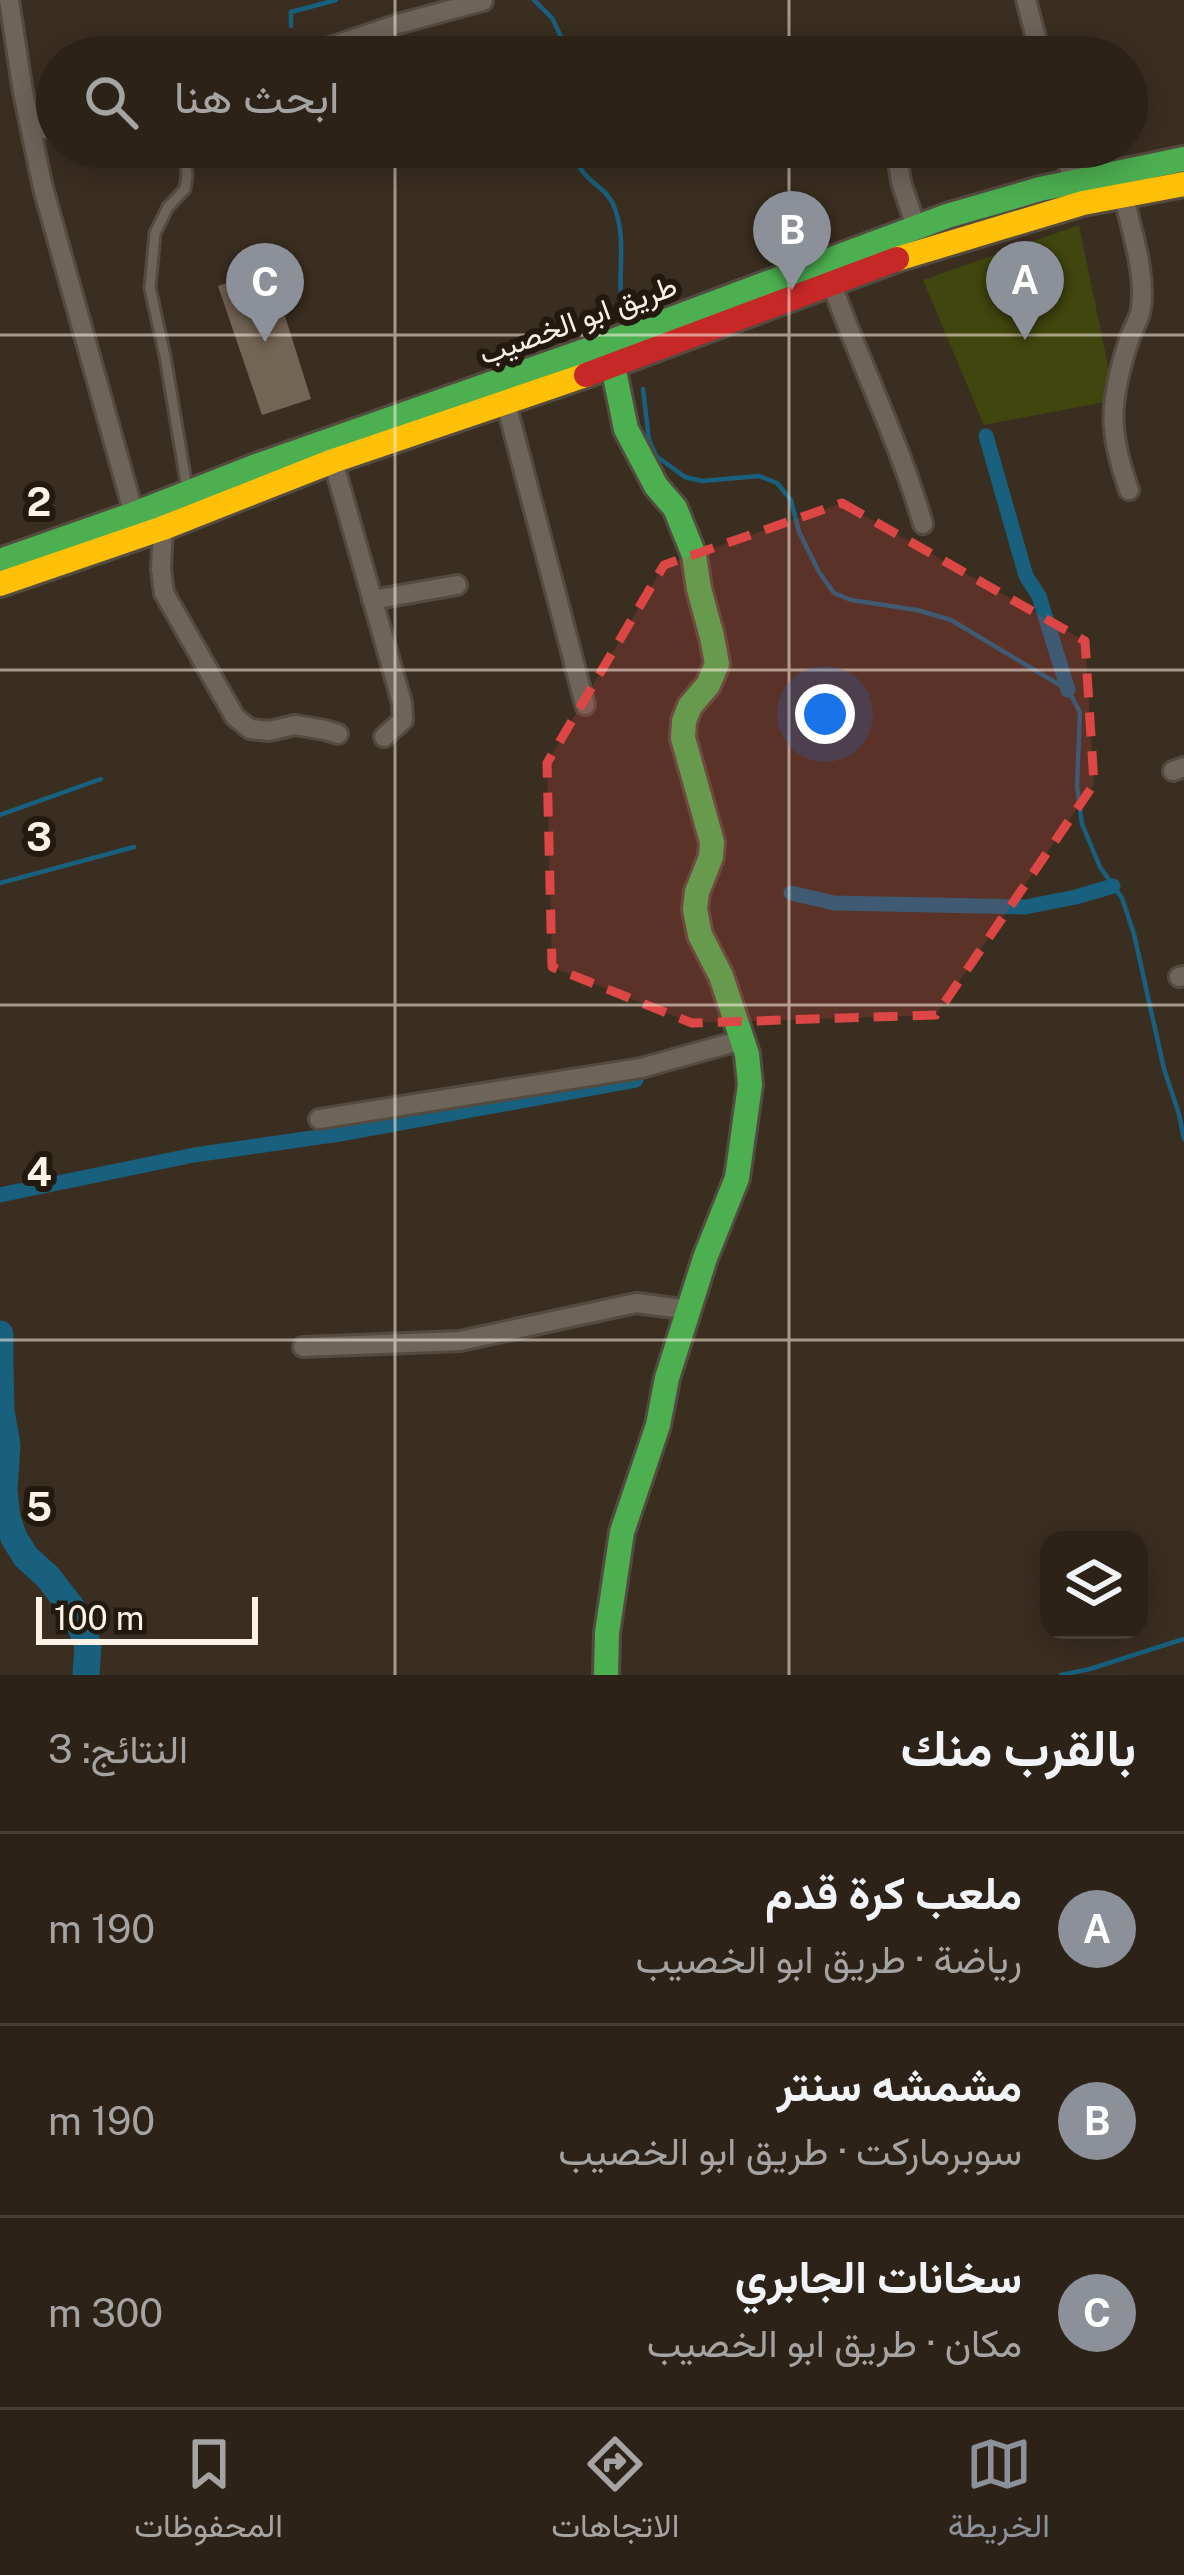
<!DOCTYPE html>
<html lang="ar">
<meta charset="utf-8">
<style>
:root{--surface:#2c2218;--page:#382f25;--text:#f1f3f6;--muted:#a6a4a2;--line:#483f37;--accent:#8c9099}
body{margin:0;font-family:"Public Sans",Vazirmatn,sans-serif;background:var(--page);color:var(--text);direction:rtl}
.controls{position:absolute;right:36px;bottom:36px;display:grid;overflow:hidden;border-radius:24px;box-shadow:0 6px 30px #0003}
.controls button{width:108px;height:108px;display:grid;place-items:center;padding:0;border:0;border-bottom:3px solid var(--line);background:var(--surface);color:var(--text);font:60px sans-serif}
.scale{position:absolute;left:36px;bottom:30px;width:222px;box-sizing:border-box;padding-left:12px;border:6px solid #fdf2e6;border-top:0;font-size:33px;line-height:42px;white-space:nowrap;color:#fdf2e6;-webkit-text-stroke:9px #231a0f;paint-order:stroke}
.you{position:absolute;left:825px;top:714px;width:42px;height:42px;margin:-30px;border:9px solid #fff;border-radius:50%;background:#1a73e8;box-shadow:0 0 0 18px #1a73e833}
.badge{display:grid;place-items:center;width:78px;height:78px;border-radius:50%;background:var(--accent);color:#fff;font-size:39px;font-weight:700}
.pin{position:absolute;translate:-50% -99px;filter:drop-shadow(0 3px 6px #0008)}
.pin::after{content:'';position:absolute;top:63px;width:42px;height:36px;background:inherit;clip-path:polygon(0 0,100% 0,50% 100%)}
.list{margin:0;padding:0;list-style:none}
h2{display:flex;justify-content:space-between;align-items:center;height:156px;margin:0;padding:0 48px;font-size:51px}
h2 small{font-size:39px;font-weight:400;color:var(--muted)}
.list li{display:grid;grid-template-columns:78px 1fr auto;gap:36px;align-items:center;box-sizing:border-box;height:192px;padding:0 48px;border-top:3px solid var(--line)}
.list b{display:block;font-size:45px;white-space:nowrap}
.list p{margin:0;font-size:39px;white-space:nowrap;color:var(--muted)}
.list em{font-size:39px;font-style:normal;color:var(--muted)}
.icon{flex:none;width:66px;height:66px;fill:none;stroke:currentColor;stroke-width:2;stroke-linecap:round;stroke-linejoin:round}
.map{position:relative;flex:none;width:1184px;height:1675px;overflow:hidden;direction:ltr}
.search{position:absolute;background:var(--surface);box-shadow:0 6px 30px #0003;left:36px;right:36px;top:36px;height:132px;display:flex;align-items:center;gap:30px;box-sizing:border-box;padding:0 42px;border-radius:66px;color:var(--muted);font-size:45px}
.sheet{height:732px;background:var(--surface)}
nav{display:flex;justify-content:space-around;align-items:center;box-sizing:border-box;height:168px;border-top:3px solid var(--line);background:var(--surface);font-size:33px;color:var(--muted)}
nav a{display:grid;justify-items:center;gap:6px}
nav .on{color:var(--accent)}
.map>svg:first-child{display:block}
.green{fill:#41460e}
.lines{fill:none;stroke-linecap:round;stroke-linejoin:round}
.stream{stroke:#18607d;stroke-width:4.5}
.canal{stroke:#18607d;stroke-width:15}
.river{stroke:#18607d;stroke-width:27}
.building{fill:#736554}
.lane-casing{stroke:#544b40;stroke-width:15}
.street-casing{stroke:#544b40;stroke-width:24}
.fast-casing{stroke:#544b40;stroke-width:30}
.slow-casing{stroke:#544b40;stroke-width:30}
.jam-casing{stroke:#544b40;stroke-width:30}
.lane{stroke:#6d645a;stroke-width:9}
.street{stroke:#6d645a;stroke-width:18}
.fast{stroke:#4caf50;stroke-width:24}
.slow{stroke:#ffc107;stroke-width:24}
.jam{stroke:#c62828;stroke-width:24}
.marked{fill:#dc4644;fill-opacity:0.2;stroke:#dc4644;stroke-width:9;stroke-dasharray:24 15;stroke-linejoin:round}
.grid{fill:none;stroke:#fdf2e6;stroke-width:3;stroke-opacity:0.55}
.labels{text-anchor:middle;stroke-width:12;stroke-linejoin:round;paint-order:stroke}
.street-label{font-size:30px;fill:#fdf2e6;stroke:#231a0f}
.grid-label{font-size:39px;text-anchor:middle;font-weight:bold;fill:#fdf2e6;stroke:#231a0f;stroke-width:12;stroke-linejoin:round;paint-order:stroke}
</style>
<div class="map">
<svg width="1184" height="1675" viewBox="0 0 1184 1675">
<rect width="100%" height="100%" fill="#3a2e20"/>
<path class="green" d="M1079 225 1115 400 984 425 923 280Z"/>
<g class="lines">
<path class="stream" d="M534 0 552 18 571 57
M291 26V12L336 0
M572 147C580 185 606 182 615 209 629 247 613 288 626 326
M643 389 649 440 656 456 685 477 702 481 759 476 777 483 791 500 799 532 819 572 834 593 851 600 917 610 951 620 1068 690 1080 712 1077 786 1082 824 1100 867 1122 898 1134 934 1164 1069 1179 1114 1184 1139
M0 815 101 779
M0 883 134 847
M1061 1675 1090 1669 1184 1639"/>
<path class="canal" d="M986 436 1026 576 1039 596 1068 690
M791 893 834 903 1025 907 1076 897 1113 886
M0 1195 194 1155 340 1134 636 1080"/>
<path class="river" d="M0 1334V1360
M0 1363 1 1411 7 1445 4 1490 7 1518 14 1538 26 1557 48 1577 75 1612 88 1645 86 1675"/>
</g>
<path class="building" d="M270 268 311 399 262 415 218 286Z"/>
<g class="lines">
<defs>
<path id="lane" d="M184 147 187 175 185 189 168 207 155 233 150 288 165 356 187 488"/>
<path id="street" d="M9 0 23 92 43 188 134 514
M1026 0 1041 57
M300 57 398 24 483 1
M32 132 57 124
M896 147 901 182 916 227
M1064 147 1073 182
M1124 196C1131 231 1146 271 1141 308 1140 320 1131 331 1128 343 1109 403 1108 431 1129 490
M831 282C860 363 899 441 923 524
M506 403 585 705
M333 461 402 703 403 720 384 737
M163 528 161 569 164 593 235 717 250 729 269 731 295 725 325 730 338 734
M372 600 457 585
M1173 771 1184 767
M1179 977 1184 976
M319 1119 641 1068 742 1040
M303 1347 460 1341 636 1303 690 1310"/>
<path id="fast" d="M0 561 134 514 259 465 607 343 947 216 1040 189 1184 159
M606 1675 607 1633 622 1532 658 1425 667 1378 705 1258 737 1178 750 1085 747 1054 721 976 700 935 695 909 697 892 711 857 712 842 683 738 684 721 690 706 708 685 717 664 712 637 699 589 694 555 675 508 656 486 626 429 613 366"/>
<path id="slow" d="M897 259 1083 203 1184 184
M0 584 163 528 333 461 586 375"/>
<path id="jam" d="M586 375 897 259"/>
</defs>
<use href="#lane" class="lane-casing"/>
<use href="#street" class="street-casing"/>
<use href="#fast" class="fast-casing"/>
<use href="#slow" class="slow-casing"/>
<use href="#jam" class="jam-casing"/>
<use href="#lane" class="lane"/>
<use href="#street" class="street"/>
<use href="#fast" class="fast"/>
<use href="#slow" class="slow"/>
<use href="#jam" class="jam"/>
</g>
<path class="marked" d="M842 503 1085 641 1094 784 936 1015 692 1023 552 967 547 763 664 565Z"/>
<path class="grid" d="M395 0V57M789 0V57M395 147V1675M789 147V1675M0 335H1184M0 670H1184M0 1005H1184M0 1340H1184"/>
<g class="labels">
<g class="street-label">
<text transform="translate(578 320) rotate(-20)" y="10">طريق ابو الخصيب</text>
</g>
</g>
<g class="grid-label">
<text x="39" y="516">2</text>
<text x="39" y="851">3</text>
<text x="39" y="1186">4</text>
<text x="39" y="1521">5</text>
</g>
</svg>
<div class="controls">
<button><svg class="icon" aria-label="layers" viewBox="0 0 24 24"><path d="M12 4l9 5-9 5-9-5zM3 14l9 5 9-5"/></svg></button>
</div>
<div class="scale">100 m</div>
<div class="you"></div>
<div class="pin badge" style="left:1025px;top:340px">A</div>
<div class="pin badge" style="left:792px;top:290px">B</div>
<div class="pin badge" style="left:265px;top:342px">C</div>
<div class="search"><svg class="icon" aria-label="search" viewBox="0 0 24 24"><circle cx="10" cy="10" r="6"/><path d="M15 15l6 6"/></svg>ابحث هنا</div>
</div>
<section class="sheet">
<h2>بالقرب منك<small>النتائج: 3</small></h2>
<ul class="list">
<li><span class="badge">A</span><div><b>ملعب كرة قدم</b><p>رياضة · طريق ابو الخصيب</p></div><em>190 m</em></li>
<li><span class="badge">B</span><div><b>مشمشه سنتر</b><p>سوبرماركت · طريق ابو الخصيب</p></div><em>190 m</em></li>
<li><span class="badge">C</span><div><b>سخانات الجابري</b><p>مكان · طريق ابو الخصيب</p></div><em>300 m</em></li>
</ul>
</section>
<nav>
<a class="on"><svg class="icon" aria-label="map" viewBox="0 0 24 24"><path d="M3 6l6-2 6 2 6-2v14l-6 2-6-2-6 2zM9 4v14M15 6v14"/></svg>الخريطة</a>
<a><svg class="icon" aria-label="directions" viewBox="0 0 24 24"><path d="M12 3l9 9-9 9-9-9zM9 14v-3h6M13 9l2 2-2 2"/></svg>الاتجاهات</a>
<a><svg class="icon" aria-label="saved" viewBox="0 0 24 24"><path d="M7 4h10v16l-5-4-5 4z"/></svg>المحفوظات</a>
</nav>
